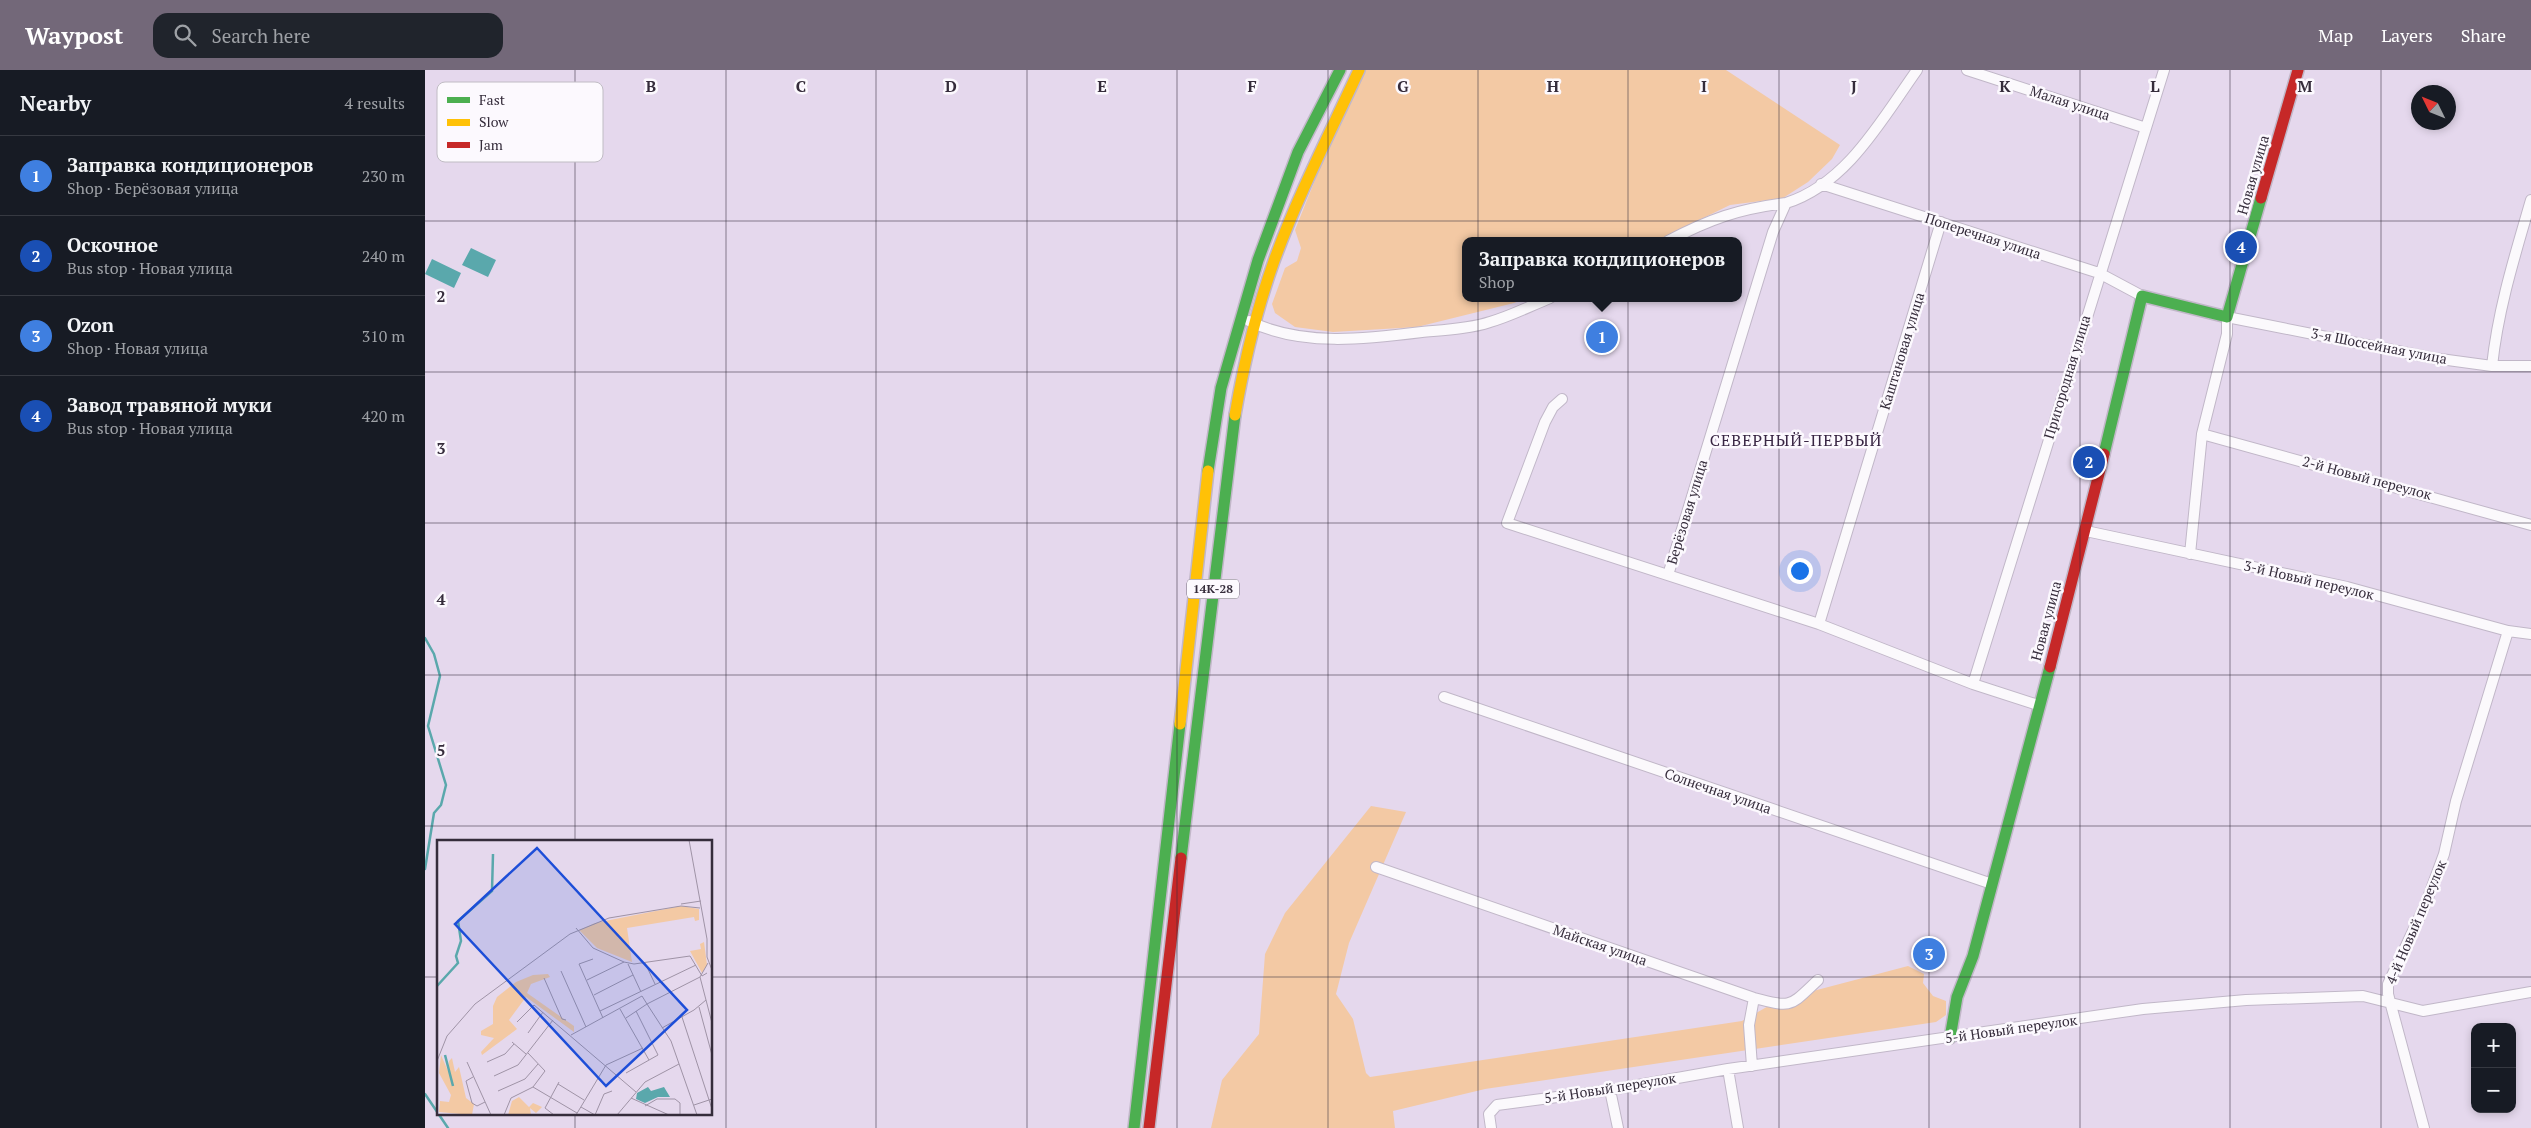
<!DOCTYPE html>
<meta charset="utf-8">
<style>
:root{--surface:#171b24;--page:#20242c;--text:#f1f3f6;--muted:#9ea1a6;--line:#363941;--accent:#736879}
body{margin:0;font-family:"PT Serif",serif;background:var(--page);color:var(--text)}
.controls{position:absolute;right:15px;bottom:15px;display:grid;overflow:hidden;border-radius:10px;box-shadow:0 2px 8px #0003}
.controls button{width:45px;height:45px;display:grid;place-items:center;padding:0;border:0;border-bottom:1px solid var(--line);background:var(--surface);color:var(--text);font:25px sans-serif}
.compass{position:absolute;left:1986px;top:15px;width:45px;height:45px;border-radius:50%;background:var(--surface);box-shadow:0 2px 8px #0003;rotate:313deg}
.you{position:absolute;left:1374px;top:500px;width:18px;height:18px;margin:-12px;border:4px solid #fff;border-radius:50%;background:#1a73e8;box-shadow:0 0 0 8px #1a73e833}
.badge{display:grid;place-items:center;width:32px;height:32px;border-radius:50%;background:var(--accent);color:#fff;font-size:16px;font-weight:700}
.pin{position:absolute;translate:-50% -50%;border:2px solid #fff;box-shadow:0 1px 5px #0006}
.popup{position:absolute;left:1037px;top:167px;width:280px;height:65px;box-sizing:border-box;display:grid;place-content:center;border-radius:10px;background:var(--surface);filter:drop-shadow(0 1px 4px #0005);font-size:16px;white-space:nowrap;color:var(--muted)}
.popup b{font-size:19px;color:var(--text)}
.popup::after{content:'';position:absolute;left:50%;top:100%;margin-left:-10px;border:10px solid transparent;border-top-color:var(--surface)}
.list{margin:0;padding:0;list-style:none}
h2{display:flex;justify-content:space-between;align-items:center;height:65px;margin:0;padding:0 20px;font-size:21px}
h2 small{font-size:16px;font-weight:400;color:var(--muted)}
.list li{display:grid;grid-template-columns:32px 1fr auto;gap:15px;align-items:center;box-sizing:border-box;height:80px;padding:0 20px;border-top:1px solid var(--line)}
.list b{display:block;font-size:19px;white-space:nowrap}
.list p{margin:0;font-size:16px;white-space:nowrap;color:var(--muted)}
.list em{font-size:16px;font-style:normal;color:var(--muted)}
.icon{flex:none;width:28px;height:28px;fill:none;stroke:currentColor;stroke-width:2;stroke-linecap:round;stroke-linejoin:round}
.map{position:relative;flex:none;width:2106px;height:1058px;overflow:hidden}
header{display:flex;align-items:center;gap:30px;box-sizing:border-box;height:70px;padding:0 25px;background:var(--accent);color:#fff}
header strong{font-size:24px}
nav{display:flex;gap:28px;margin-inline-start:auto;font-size:18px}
.search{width:350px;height:45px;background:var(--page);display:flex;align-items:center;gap:12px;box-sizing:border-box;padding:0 18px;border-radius:15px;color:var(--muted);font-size:19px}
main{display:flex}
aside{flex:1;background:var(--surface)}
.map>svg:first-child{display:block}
.green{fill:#f3c9a4}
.water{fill:#5aa8ac}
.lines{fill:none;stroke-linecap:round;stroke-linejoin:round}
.stream{stroke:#5aa8ac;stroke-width:2.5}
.street-casing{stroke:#c1b7c8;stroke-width:12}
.fast-casing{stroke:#c1b7c8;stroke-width:14}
.slow-casing{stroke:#c1b7c8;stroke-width:14}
.jam-casing{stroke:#c1b7c8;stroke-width:14}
.street{stroke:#fbf9fc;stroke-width:10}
.fast{stroke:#4caf50;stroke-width:11}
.slow{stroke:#ffc107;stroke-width:11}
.jam{stroke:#c62828;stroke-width:11}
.grid{fill:none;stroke:#352c3b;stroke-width:1;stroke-opacity:0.55}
.labels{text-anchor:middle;stroke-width:5;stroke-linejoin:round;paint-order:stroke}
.shield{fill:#fcf9fe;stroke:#716a76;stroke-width:1}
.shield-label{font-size:12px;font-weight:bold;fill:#352c3b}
.street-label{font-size:14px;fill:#352c3b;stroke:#fcf9fe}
.quarter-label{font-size:16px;letter-spacing:1px;fill:#382543;stroke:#fcf9fe}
.inset-river{fill:none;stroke:#5aa8ac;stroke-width:2.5}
.inset-road{fill:none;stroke:#9f93a6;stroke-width:1}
.view{fill:#1d4ed8;fill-opacity:0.15;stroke:#1d4ed8;stroke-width:2.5}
.inset-edge{fill:none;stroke:#352c3b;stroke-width:2.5}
.key{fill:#fcf9fe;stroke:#c0bcc4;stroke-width:1}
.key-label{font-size:14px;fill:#352c3b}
.grid-label{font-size:16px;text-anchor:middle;font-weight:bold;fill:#352c3b;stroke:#fcf9fe;stroke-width:5;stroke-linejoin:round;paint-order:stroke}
</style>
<header>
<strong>Waypost</strong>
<div class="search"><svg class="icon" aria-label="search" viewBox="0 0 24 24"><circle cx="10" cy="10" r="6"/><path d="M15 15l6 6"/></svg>Search here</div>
<nav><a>Map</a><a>Layers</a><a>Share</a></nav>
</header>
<main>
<aside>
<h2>Nearby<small>4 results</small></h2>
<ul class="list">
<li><span class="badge" style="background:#3f7fe0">1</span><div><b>Заправка кондиционеров</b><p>Shop · Берёзовая улица</p></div><em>230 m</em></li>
<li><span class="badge" style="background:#1a4fb4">2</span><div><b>Оскочное</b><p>Bus stop · Новая улица</p></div><em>240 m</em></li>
<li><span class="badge" style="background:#3f7fe0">3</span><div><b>Ozon</b><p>Shop · Новая улица</p></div><em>310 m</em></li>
<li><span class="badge" style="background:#1a4fb4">4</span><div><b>Завод травяной муки</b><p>Bus stop · Новая улица</p></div><em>420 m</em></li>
</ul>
</aside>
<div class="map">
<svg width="2106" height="1058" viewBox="0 0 2106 1058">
<rect width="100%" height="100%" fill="#e5d8ed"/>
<path class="green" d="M940 0H1301L1415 75 1407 89 1383 112 1358 128 1305 135 1231 171H1041V228H1102L1089 233 992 257 908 262 870 257 850 243 847 234 860 198 872 191 876 178 870 160 902 80Z
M946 736 981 742 924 873 911 924 928 949 941 1003 945 1007 1317 951 1354 930 1483 896 1499 904 1498 913 1508 926 1521 931V945L1511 952 1060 1019 968 1041 970 1058H786L797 1010 834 964 840 884 860 843Z"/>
<path class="water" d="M46 178 71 190 63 207 37 195Z
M7 189 36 203 29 218 0 204Z"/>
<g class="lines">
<path class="stream" d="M0 568 9 584 15 606 3 656 21 715 16 735 9 743 0 799
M0 1024 23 1058"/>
<defs>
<path id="street" d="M1542 0 1721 58
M1396 114 1674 203 1717 226
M1243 171C1285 149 1313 139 1361 133
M824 251C877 277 941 269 997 262 1019 260 1044 259 1065 252 1086 246 1105 236 1125 228
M2067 296C2073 239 2090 185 2106 130
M1137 329 1128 337 1120 352 1082 453 1394 554 1548 614 1613 635
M1777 364 2106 455
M1661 461 1922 517 2083 561 2106 564
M1765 484 1777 364 1802 264V247L2008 288 2067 296H2106
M1243 505 1348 162 1361 133C1422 114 1457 49 1492 0
M1394 554 1516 152
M1548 614 1739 0
M1019 627 1567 814
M951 797 1329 928C1368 938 1364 937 1393 910
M1327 996 1324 955 1329 928
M1303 999 1313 1058
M1185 1020 1193 1058
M1066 1058 1064 1044 1072 1035 1185 1020 1303 999 1718 939 1821 930 1938 926 1998 941 2106 922
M1999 1058 1963 924V914L2001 833 2019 784 2031 731 2083 561"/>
<path id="fast" d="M1679 384 1717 226 1802 247 1836 128
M783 401 796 318 833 190 873 82 915 0
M756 788 810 345
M1525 968 1532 927 1548 886 1625 597
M709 1058 755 654"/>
<path id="slow" d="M810 345C819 293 831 241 849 191 873 125 905 63 934 0
M755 654 783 401"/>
<path id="jam" d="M1836 128 1873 0
M1625 597 1679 384
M724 1058 756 788"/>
</defs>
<use href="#street" class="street-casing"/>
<use href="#fast" class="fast-casing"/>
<use href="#slow" class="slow-casing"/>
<use href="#jam" class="jam-casing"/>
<use href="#street" class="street"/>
<use href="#fast" class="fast"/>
<use href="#slow" class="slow"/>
<use href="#jam" class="jam"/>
</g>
<path class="grid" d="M150 0V772M301 0V1058M451 0V1058M602 0V1058M752 0V1058M903 0V1058M1053 0V1058M1203 0V1058M1354 0V1058M1504 0V1058M1655 0V1058M1805 0V1058M1956 0V1058M0 151H2106M0 302H2106M0 453H2106M0 605H2106M0 756H2106M0 907H14M286 907H2106M150 1044V1058"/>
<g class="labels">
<rect class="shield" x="762" y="509.5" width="52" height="19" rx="4"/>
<g class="shield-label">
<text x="788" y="523">14К-28</text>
</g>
<g class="street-label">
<text transform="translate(1645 33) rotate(18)" y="5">Малая улица</text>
<text transform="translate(1828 105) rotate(-74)" y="5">Новая улица</text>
<text transform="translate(1558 166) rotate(18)" y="5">Поперечная улица</text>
<text transform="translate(1954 276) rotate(11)" y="5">3-я Шоссейная улица</text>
<text transform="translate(1477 281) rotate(-73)" y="5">Каштановая улица</text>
<text transform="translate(1642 307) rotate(-73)" y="5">Пригородная улица</text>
<text transform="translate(1942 408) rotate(15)" y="5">2-й Новый переулок</text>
<text transform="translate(1262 442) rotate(-73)" y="5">Берёзовая улица</text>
<text transform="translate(1884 510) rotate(13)" y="5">3-й Новый переулок</text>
<text transform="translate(1621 551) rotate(-75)" y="5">Новая улица</text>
<text transform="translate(1293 721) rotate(19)" y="5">Солнечная улица</text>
<text transform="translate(1991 852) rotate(-67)" y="5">4-й Новый переулок</text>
<text transform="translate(1175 875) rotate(19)" y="5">Майская улица</text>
<text transform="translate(1586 959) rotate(-8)" y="5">5-й Новый переулок</text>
<text transform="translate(1185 1018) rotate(-9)" y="5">5-й Новый переулок</text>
</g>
<g class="quarter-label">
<text x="1371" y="376">СЕВЕРНЫЙ-ПЕРВЫЙ</text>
</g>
</g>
<g transform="translate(12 770)">
<rect width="275" height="275" fill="#e5d8ed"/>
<path d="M244 66 262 69V80L258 81 257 77 190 88 195 122 160 108 142 90 158 83ZM267 102 270 125 265 133 253 111 264 109 263 104ZM111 134 113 137 94 144 90 153 137 186V192L89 157 72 180 80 189 45 215 44 212 57 198 44 195V191L56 184V166L60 157 79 142 96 135ZM4 215 11 231 12 221 15 218 18 232 22 227 29 258 37 264 35 275 2 272 3 261 12 262 14 255 2 233ZM82 257 92 267 96 263 105 267 99 273 93 268 94 275H71L75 261Z" fill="#f3c9a4"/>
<path d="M211 247 214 251 227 247 233 257H221L208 263 199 259 200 253Z" fill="#5aa8ac"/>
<path class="inset-river" d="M0 146 21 123 19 116 24 101 21 81 55 51 56 14M8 215 16 246"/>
<path class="inset-road" d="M252 0 270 99V117L275 130M244 64 264 61M139 88 156 108 187 122M156 119 142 124 166 178M208 123 218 144M191 124 204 152M124 131 149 187M263 137 275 183M107 138 125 179 129 180M150 140 187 122 197 124 253 116 265 136 270 133M157 155 196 135M262 167 275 215M183 169 212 220M163 171 259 125M245 177 275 269M189 178 210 164 234 201 260 275M80 182 97 165 199 252M225 188 257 170 269 160M91 193 106 172M134 195 205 156 210 164 263 137 271 123M75 202 89 214M0 221 10 196 38 164 133 94 172 78 244 66 263 68M30 222 54 275M50 222 68 214 77 204M189 233 221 215 199 171M57 236 81 225 116 180M36 237 29 241 35 263 40 266 48 262M121 244 147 260M96 247 140 273M61 251 88 239 101 224M194 258 232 275M257 265 275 259M208 266 220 259H238L243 263V275M144 267 158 275M67 275 74 258 96 247 108 231 91 213M117 275 108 268 122 242M139 275 169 225 206 208M158 275 167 254 175 251M180 275 208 242 242 224"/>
<path class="view" d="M100 8 250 170 169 246 18 84Z"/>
<rect width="275" height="275" class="inset-edge"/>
</g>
<rect x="12" y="12" width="166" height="80" rx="8" class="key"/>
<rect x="22" y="27" width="23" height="6" fill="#4caf50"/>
<rect x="22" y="49" width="23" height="7" fill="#ffc107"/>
<rect x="22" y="72" width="23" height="6" fill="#c62828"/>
<g class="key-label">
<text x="54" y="35">Fast</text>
<text x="54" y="57">Slow</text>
<text x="54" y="80">Jam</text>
</g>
<g class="grid-label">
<text x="226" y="22">B</text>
<text x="376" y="22">C</text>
<text x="526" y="22">D</text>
<text x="677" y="22">E</text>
<text x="827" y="22">F</text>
<text x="978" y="22">G</text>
<text x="1128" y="22">H</text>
<text x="1279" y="22">I</text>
<text x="1429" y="22">J</text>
<text x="1580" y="22">K</text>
<text x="1730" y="22">L</text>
<text x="1880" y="22">M</text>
<text x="16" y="232">2</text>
<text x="16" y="384">3</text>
<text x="16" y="535">4</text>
<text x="16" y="686">5</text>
</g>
</svg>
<div class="controls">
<button>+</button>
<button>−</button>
</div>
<svg class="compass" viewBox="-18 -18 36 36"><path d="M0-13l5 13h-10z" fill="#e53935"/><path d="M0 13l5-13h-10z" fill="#9ea1a6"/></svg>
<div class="you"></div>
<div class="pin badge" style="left:1177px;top:267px;background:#3f7fe0">1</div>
<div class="popup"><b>Заправка кондиционеров</b>Shop</div>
<div class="pin badge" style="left:1664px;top:392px;background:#1a4fb4">2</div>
<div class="pin badge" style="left:1504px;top:884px;background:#3f7fe0">3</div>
<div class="pin badge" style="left:1816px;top:177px;background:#1a4fb4">4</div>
</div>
</main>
